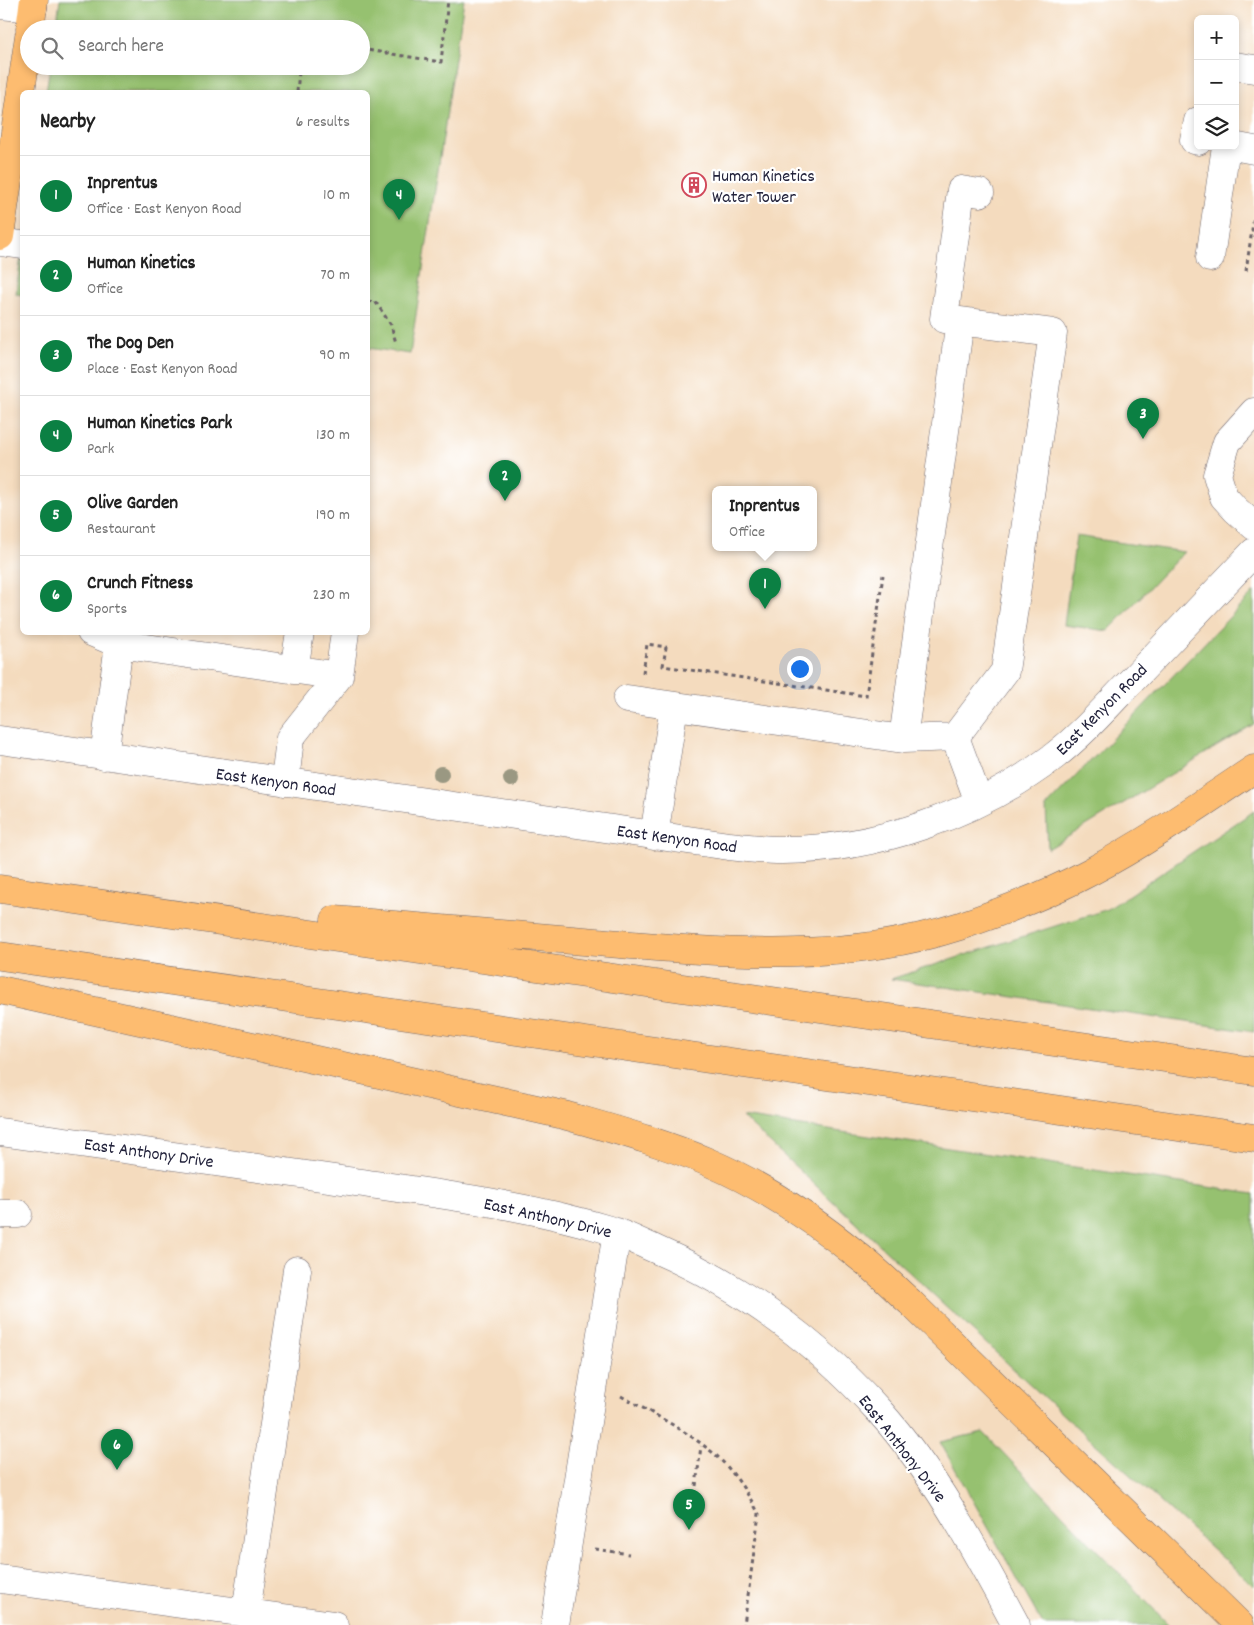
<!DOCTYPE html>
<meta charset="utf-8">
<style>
:root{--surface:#fff;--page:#f2f2f2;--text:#222;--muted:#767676;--line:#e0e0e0;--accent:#0b8043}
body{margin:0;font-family:Dekko,sans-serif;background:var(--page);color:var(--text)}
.controls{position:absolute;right:15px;top:15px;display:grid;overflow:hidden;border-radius:8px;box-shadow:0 2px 8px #0003}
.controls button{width:45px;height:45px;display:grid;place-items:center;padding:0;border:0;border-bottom:1px solid var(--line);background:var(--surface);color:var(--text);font:25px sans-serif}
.you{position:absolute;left:799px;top:668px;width:18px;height:18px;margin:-12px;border:4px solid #fff;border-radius:50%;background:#1a73e8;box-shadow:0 0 0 8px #1a73e833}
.badge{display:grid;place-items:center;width:32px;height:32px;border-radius:50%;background:var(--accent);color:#fff;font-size:16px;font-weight:700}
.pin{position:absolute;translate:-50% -41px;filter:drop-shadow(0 1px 2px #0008)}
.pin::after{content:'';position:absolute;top:26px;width:18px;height:15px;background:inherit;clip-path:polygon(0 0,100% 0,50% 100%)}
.popup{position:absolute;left:712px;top:486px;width:105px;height:65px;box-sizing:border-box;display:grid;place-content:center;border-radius:8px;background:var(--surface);filter:drop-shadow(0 1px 4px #0005);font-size:16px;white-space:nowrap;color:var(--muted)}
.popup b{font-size:19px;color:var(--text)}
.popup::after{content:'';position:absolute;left:50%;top:100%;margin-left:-10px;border:10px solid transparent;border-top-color:var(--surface)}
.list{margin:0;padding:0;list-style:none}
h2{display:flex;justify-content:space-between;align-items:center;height:65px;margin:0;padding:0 20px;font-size:21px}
h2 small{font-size:16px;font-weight:400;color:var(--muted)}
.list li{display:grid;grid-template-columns:32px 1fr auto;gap:15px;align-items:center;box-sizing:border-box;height:80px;padding:0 20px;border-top:1px solid var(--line)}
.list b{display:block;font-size:19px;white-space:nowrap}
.list p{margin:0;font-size:16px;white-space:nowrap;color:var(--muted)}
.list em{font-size:16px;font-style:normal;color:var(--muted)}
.icon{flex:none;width:28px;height:28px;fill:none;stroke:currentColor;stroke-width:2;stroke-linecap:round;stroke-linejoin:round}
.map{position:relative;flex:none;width:1254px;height:1625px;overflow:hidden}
.search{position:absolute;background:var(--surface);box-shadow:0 2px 8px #0003;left:20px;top:20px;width:350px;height:55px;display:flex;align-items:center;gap:12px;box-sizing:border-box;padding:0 18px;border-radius:28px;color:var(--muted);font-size:19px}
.panel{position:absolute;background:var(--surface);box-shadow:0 2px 8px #0003;left:20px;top:90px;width:350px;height:545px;border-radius:8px}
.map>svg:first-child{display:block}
.green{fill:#96c16f;stroke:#5c7255}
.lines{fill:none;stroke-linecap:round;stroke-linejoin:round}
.minor-casing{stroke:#6c6369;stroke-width:29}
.major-casing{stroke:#6c6369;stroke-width:29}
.highway-casing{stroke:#6c6369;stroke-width:29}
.path{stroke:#6c6369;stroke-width:3;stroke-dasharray:4 4;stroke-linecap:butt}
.minor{stroke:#fff;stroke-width:28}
.major{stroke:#fdbc70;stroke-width:28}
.highway{stroke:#fdbc70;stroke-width:28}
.tree{fill:#9a9882}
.labels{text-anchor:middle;stroke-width:4.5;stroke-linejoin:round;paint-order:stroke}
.poi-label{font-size:18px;fill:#22223b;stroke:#fff;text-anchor:start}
.street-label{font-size:18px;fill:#22223b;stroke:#fff}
</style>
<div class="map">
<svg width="1254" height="1625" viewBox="0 0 1254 1625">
<rect width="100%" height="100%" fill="#fff"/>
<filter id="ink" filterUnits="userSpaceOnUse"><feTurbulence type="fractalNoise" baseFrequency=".02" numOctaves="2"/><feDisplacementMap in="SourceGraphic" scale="10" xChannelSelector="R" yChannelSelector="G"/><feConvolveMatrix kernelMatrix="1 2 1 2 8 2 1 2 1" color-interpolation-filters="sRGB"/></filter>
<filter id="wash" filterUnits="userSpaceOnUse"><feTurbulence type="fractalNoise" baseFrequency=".0096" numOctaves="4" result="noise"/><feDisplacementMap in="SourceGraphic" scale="20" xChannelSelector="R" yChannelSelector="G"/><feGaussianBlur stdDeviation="1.12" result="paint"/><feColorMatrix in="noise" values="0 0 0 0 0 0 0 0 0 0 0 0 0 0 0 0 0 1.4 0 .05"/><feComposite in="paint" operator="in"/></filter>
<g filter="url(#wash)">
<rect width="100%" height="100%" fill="#f4dbbe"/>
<path class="green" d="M60 0H464L410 354 368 348V92H46L50 66H361V29H56Z
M22 249V295L16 294Z
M1076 536 1184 552 1108 631 1064 625Z
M1254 592V724L1048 849 1046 807Z
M1254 811V1032L891 979 1108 909Z
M742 1117 1254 1194V1586L1061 1413Z
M983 1432 1169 1625H1043L940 1442Z"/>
</g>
<g filter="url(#ink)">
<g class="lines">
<defs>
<path id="minor" d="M0 5 33 8
M1235 66 1254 69
M1198 121 1194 140 1198 141
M1233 146 1254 150
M0 242 22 245
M1210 258 1226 146
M1254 412 1227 442 1217 475 1224 497 1236 510 1254 526
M91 632 119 644 339 676
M294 670 300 632
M627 699 903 739 955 737
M903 739 960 321
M0 740 729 846C746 848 764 850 782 850 876 850 978 814 1053 757 1083 734 1108 705 1134 678 1174 636 1214 594 1254 552
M104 756 119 644
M285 782 290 738 339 676 345 632
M979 802 955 737 1005 671 1053 333 944 319 961 190 980 193
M654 836 674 706
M0 1132C112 1147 223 1163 335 1179 428 1193 522 1203 613 1231 628 1236 643 1244 657 1250 742 1287 818 1343 880 1412 936 1475 976 1551 1016 1625
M0 1214H18
M0 1579 334 1625
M246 1612 297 1270
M555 1625 617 1232"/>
<path id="major" d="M30 29 34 0
M0 236 29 36"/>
<path id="highway" d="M0 889 1254 1071
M335 920C422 928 509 935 596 942 719 952 840 965 960 926 1004 911 1049 894 1090 872 1147 842 1200 805 1254 769
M0 956 1254 1138
M0 990 564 1115C612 1129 661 1142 708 1162 762 1185 817 1222 862 1259 879 1272 894 1288 910 1302L1240 1625"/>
</defs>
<use href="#minor" class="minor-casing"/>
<use href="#major" class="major-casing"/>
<use href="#highway" class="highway-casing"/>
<path class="path" d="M361 49 441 62 448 0
M297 92 299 72 303 66
M1246 271 1254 216
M368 302 375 301 391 325 396 343
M643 673 647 644 666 647 663 666 866 696 883 575
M621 1396C655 1415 690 1432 719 1458 735 1474 749 1495 759 1514L744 1625
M696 1486 701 1446
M595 1549 629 1554"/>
<use href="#minor" class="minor"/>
<use href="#major" class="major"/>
<use href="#highway" class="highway"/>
</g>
<g class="tree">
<circle cx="441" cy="774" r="8"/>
<circle cx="511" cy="779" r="8"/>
</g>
</g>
<defs>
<symbol id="building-ring" viewBox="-11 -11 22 22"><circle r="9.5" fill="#fff" stroke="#d1495b" stroke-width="1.5"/><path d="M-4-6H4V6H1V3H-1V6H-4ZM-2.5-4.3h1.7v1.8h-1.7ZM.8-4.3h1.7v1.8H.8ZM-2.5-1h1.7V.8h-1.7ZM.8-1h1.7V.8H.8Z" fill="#d1495b"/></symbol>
</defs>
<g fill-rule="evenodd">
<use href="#building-ring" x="680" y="171" width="28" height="28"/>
</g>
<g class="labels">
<g class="poi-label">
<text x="712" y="181">Human Kinetics<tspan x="712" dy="21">Water Tower</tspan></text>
</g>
<g class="street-label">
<text transform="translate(1101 709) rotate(-45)" y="6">East Kenyon Road</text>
<text transform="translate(276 781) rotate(8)" y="6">East Kenyon Road</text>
<text transform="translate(677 838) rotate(8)" y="6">East Kenyon Road</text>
<text transform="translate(149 1152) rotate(8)" y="6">East Anthony Drive</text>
<text transform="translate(548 1217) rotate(13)" y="6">East Anthony Drive</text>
<text transform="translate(903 1448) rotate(52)" y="6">East Anthony Drive</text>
</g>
</g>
</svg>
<div class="controls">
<button>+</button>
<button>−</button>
<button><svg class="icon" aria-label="layers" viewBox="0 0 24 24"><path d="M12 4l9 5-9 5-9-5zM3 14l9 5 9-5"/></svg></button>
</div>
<div class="you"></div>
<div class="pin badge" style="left:765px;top:609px">1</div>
<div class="popup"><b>Inprentus</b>Office</div>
<div class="pin badge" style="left:505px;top:501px">2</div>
<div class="pin badge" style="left:1143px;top:439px">3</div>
<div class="pin badge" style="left:399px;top:220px">4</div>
<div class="pin badge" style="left:689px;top:1530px">5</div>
<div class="pin badge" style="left:117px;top:1470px">6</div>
<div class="search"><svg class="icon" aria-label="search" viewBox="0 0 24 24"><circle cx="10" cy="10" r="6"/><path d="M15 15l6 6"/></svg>Search here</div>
<section class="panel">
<h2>Nearby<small>6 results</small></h2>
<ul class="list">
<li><span class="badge">1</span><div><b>Inprentus</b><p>Office · East Kenyon Road</p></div><em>10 m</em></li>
<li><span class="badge">2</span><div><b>Human Kinetics</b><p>Office</p></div><em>70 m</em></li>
<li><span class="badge">3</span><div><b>The Dog Den</b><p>Place · East Kenyon Road</p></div><em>90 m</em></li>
<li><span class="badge">4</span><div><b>Human Kinetics Park</b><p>Park</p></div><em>130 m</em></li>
<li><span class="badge">5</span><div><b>Olive Garden</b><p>Restaurant</p></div><em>190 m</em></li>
<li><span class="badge">6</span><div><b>Crunch Fitness</b><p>Sports</p></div><em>230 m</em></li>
</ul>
</section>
</div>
